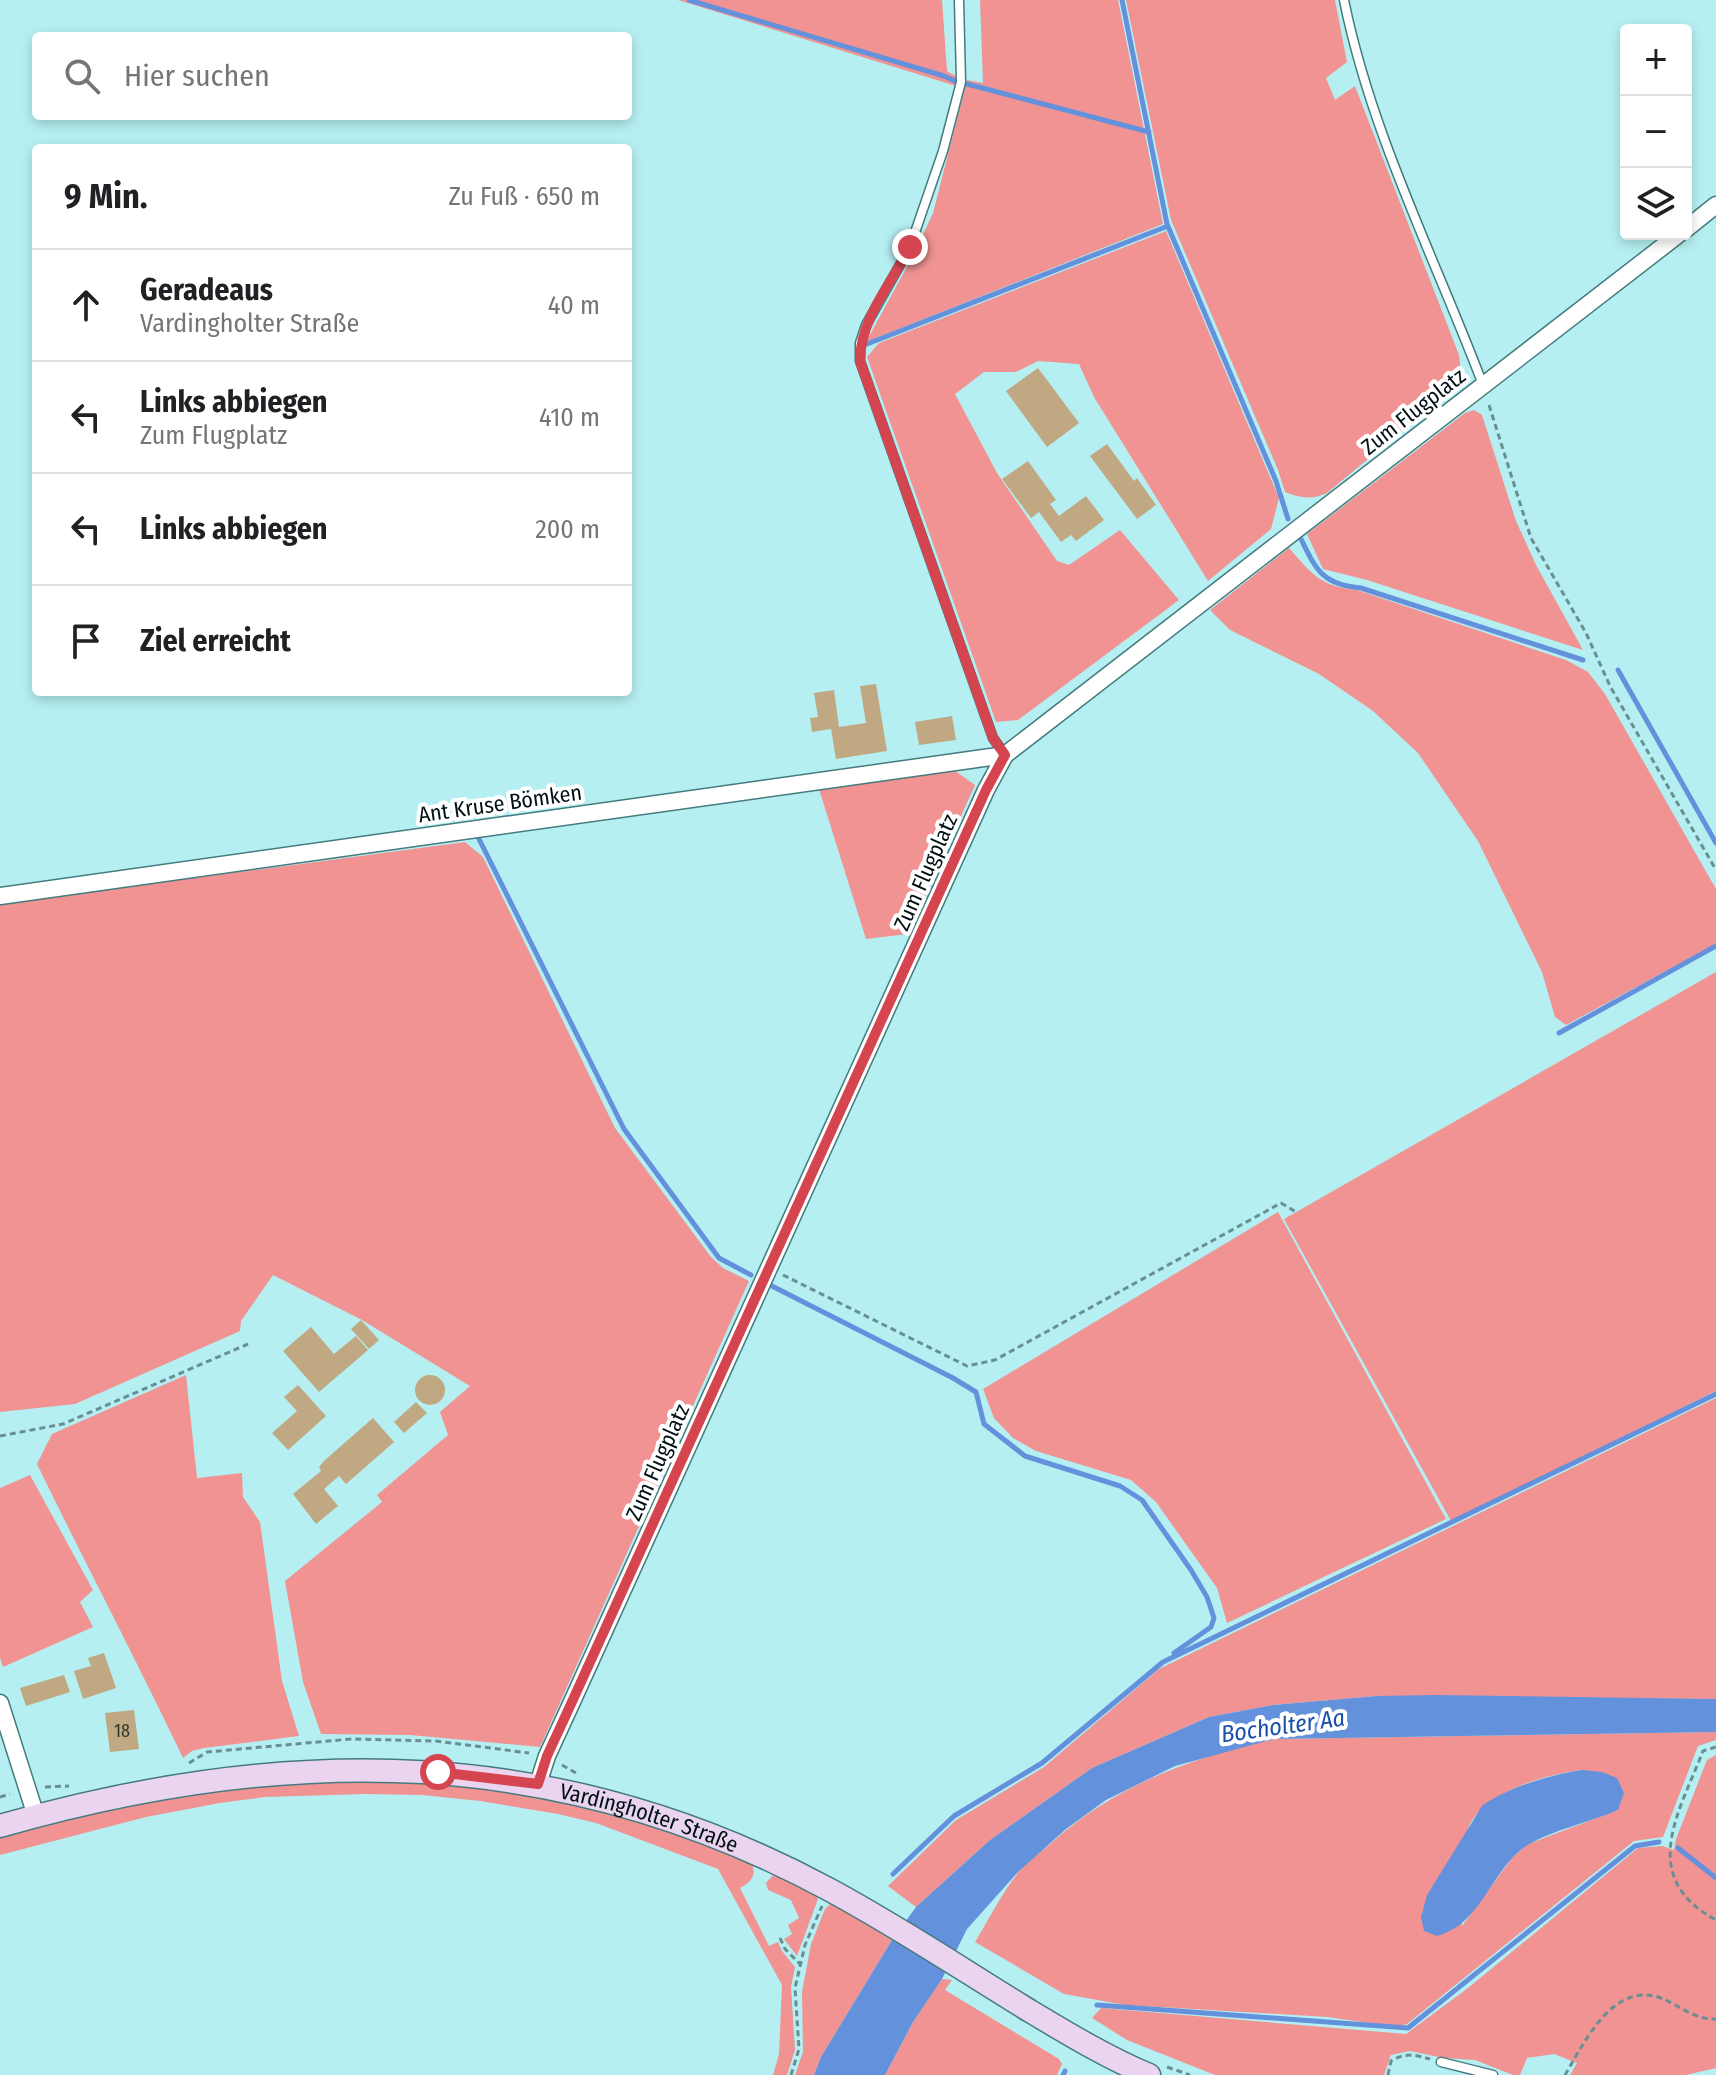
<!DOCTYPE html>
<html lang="de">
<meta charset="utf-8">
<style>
:root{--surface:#fff;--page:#f6f6f6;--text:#202124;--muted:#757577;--line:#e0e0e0}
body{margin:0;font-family:"Fira Sans Condensed",sans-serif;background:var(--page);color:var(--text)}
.controls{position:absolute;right:24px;top:24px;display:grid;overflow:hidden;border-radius:8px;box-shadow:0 4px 12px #0003}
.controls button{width:72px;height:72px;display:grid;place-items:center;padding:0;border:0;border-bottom:2px solid var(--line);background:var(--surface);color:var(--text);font:40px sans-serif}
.stop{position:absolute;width:24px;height:24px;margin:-18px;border:6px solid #d54550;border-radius:50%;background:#fff}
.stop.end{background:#d54550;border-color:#fff;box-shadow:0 2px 8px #0008}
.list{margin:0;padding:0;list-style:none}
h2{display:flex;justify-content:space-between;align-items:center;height:104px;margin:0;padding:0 32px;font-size:34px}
h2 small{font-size:26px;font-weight:400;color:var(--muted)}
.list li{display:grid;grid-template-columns:52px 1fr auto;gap:24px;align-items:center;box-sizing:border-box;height:112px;padding:0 32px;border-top:2px solid var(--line)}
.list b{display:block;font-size:30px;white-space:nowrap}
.list p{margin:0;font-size:26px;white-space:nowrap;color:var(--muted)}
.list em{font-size:26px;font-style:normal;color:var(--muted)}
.icon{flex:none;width:44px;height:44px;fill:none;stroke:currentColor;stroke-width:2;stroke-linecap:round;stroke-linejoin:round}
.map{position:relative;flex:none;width:1716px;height:2075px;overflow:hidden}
.search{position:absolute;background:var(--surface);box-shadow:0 4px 12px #0003;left:32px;top:32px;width:600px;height:88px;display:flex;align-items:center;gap:20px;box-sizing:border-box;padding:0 28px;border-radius:8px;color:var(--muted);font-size:30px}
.panel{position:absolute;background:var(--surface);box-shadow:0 4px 12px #0003;left:32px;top:144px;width:600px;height:552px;border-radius:8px}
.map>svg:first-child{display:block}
.green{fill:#f19393;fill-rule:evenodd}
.water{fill:#6491dc}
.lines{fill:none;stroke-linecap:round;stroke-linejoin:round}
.stream{stroke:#6491dc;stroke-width:5}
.building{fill:#bfa882}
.lane-casing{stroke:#447b7e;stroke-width:11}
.street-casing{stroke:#447b7e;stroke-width:19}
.secondary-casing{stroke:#447b7e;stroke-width:25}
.path{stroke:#688f92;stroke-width:3;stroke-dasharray:6 4;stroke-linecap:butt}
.lane{stroke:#fff;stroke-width:8}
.street{stroke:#fff;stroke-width:16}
.secondary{stroke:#ebd4f0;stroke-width:22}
.route{stroke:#d54550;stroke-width:10}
.labels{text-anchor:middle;stroke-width:8;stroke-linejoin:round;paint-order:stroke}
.number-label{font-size:18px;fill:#30372f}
.street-label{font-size:22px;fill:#001113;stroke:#fff}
.water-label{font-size:24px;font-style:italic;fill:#1a50a9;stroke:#fff}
</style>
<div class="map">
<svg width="1716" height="2075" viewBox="0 0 1716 2075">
<rect width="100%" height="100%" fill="#b6eff2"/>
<path class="green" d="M678 0H942L947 71 957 77 956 86Z
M980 0H1118L1163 224 866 342 915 252 933 213 967 80 983 83Z
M1126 0H1335L1347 62 1326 78 1335 100 1355 86 1459 355 1462 381 1327 493C1311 500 1301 498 1285 492L1278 470 1171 220Z
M1166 231 1279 498 1271 529 1208 581 1094 397 1079 364 1038 361 1016 372H984L955 394 997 473 1057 561 1069 565 1120 530 1179 600 1018 720 996 722 867 357 879 343Z
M1474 410 1482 415 1516 521 1536 565 1583 650 1367 580 1323 569 1307 534 1465 413Z
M1289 548C1313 575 1320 586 1357 590L1566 660 1588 672 1605 694 1716 889V944L1566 1025 1555 1017 1542 972 1478 841 1418 753 1373 711 1319 674 1230 630 1210 610Z
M954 770 975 785 908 934 866 939 819 789Z
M465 842 483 857 615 1128 711 1257 723 1268 749 1281 540 1747 410 1735 321 1734 303 1682 285 1581 382 1502 377 1495 448 1435 440 1412 470 1386 362 1320 273 1275 241 1321 240 1331 75 1404 0 1412V904Z
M1716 972V1391L1451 1521 1284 1219Z
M1278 1212 1446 1519 1227 1623 1217 1588 1156 1502 1131 1480 1036 1451 1013 1438 994 1418 983 1389Z
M186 1375 197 1478 242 1473 243 1497 260 1522 282 1681 299 1736 204 1748 192 1751 183 1758C136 1659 85 1563 37 1464L52 1434Z
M1716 1398V1699L1377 1696 1273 1705 1209 1717 1092 1768 990 1840 916 1907 888 1886 956 1820 1044 1767 1159 1669Z
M30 1475 93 1590 80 1602 93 1627 3 1667 0 1658V1488Z
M1716 1732V1740L1698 1746 1663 1837 1634 1841 1407 2024 1397 2027 1327 2017 1125 2005 1064 1994 975 1942C989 1919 1001 1895 1017 1874 1026 1863 1038 1854 1049 1845 1113 1786 1190 1758 1274 1739ZM1582 1770 1618 1810 1528 1844 1512 1858 1462 1926C1463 1906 1463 1840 1469 1826 1485 1792 1546 1774 1582 1770Z
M1716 1755V2068L1686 2075H1570L1577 2063 1554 2054 1527 2058 1520 2075H1513L1475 2060 1443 2058 1410 2051 1391 2055 1384 2075H1215L1127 2040 1092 2018 1101 2008 1406 2034 1468 1988 1638 1848 1663 1846 1674 1850 1676 1839 1707 1760Z
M331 1777 511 1788 633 1817 751 1860C757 1876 752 1881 740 1888L769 1946 778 1942 782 1951 795 1967 791 1987 795 2050 787 2075H773L779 2054 782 1985 718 1869 596 1823 558 1814 480 1801 422 1795 366 1794 265 1797 220 1803 146 1817 0 1855V1835L171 1795Z
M773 1875 817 1893 818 1899 797 1956 784 1939 792 1934 788 1925 799 1918 791 1900 768 1890 766 1883Z
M831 1903 880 1930 882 1934 892 1940 821 2057 814 2075H795L803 2052 802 1992 811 1944 825 1909Z
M942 1979 952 1980 945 1990 1059 2059 1062 2064 1057 2075H885L913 2022Z"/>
<path class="water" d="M1436 1695 1716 1699V1732L1274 1739 1175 1766 1106 1800 1066 1829 1018 1872 967 1929 942 1979 913 2022 885 2075H814L821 2057 892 1940 916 1907 990 1840 1092 1768 1209 1717 1273 1705 1377 1696Z
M1582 1770 1602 1772 1617 1778 1624 1793 1618 1810C1593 1821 1547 1832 1526 1846 1490 1871 1482 1924 1437 1936L1424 1931 1421 1917 1427 1895 1482 1806C1506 1788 1552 1774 1582 1770Z"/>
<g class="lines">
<path class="stream" d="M689 0 944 76 957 82
M1122 0 1167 224 1276 481 1288 519
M967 84 1149 132
M867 344 1168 226
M1301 539C1316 570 1323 585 1361 588L1583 660
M1618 670 1716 843
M479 839 624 1129 719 1258 751 1275
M1559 1033 1716 946
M768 1284 953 1378 976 1392 984 1424 1025 1456 1120 1486 1142 1500 1191 1570 1207 1597 1214 1618 1211 1627 1174 1653
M1678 1848 1716 1878
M893 1874 954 1816 1042 1763 1163 1662 1716 1394
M1097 2005 1408 2028 1635 1846 1659 1842
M1063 2075 1065 2071"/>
</g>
<path class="building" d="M1038 368 1079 423 1047 447 1006 391Z
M1107 444 1134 481 1137 478 1156 505 1137 519 1090 456Z
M1028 461 1056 500 1050 504 1059 516 1086 496 1104 520 1076 541 1071 535 1061 542 1039 512 1031 518 1002 479Z
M876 684 887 751 836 759 831 729 812 732 810 718 818 717 814 693 834 690 839 727 866 723 860 686Z
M952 716 956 740 919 745 915 722Z
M361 1320 379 1340 369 1349 351 1329Z
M311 1327 334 1354 356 1336 368 1350 319 1392 283 1351Z
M415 1390a15 15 0 1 1 30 0a15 15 0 1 1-30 0Z
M298 1385 326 1416 288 1450 272 1433 297 1411 284 1397Z
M416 1402 427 1413 404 1433 394 1422Z
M373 1418 394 1442 346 1484 339 1476 324 1489 338 1506 316 1524 293 1494 321 1471 319 1467 325 1460Z
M104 1653 116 1688 83 1699 74 1671 91 1666 88 1658Z
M64 1675 70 1692 26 1706 20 1688Z
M134 1710 139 1749 110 1752 105 1713Z"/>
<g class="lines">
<defs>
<path id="lane" d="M959 0 961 82 943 151 910 247 866 325 860 343V361L993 738 1005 755
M1344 0C1371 134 1435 258 1483 385
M1441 2062 1493 2075"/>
<path id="street" d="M1686 229 1716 205
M0 896 1005 755
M0 1703 36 1816
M538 1784 547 1756 571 1704 986 790 1005 755 1679 234"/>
<g id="secondary">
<path id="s1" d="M0 1826C290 1743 560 1744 830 1890 897 1926 960 1968 1025 2008 1065 2032 1106 2057 1149 2075"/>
</g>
</defs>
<use href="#lane" class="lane-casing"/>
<use href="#street" class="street-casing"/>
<use href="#secondary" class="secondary-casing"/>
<path class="path" d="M1489 405 1531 538 1586 633 1610 686 1716 870
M783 1275 967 1366 995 1360 1281 1203 1296 1212
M0 1436 63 1424 248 1344
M1716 1747 1703 1751C1679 1813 1637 1877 1716 1920
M189 1763 207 1752 351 1739 436 1741 529 1753
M562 1765 576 1773
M45 1787 69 1786
M0 1797 10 1794
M780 1938 785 1949 801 1965
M1167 2067 1190 2075
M791 2075 799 2049 795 1988 805 1945 822 1906
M1388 2075 1391 2061C1406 2052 1415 2055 1430 2059
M1565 2075C1584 2043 1612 1983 1658 1997 1678 2004 1694 2020 1716 2019"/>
<use href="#lane" class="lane"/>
<use href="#street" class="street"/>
<use href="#secondary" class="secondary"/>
</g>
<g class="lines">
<path class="route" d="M438 1772 538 1784 547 1756 571 1704 986 790 1005 755 993 738 860 361C860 319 891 284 910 247"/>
</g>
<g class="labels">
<g class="number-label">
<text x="122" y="1737">18</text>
</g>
<g class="street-label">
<text transform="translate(1413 411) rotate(-38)" y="8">Zum Flugplatz</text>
<text transform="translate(500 803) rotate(-8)" y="8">Ant Kruse Bömken</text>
<text transform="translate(925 872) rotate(-66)" y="8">Zum Flugplatz</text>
<text transform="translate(657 1462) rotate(-66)" y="8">Zum Flugplatz</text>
<text dy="8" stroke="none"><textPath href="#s1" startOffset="660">Vardingholter Straße</textPath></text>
</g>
<g class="water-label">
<text transform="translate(1283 1726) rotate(-8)" y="8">Bocholter Aa</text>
</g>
</g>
</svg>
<div class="controls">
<button>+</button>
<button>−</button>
<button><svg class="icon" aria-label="layers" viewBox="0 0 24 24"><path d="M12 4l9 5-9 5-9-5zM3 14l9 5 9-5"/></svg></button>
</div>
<div class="stop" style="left:438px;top:1772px"></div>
<div class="stop end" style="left:910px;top:247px"></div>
<div class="search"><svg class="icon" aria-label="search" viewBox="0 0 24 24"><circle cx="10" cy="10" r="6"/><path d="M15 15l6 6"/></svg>Hier suchen</div>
<section class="panel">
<h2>9 Min.<small>Zu Fuß · 650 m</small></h2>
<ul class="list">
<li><svg class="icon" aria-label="ahead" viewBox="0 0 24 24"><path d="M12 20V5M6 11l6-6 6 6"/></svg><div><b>Geradeaus</b><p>Vardingholter Straße</p></div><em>40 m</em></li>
<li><svg class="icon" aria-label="left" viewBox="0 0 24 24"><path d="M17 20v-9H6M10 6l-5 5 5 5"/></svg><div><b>Links abbiegen</b><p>Zum Flugplatz</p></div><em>410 m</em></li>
<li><svg class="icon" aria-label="left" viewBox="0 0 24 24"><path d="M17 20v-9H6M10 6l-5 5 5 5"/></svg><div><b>Links abbiegen</b></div><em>200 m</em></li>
<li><svg class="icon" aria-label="arrive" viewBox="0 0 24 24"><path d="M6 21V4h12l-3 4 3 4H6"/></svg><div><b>Ziel erreicht</b></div></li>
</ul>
</section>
</div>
